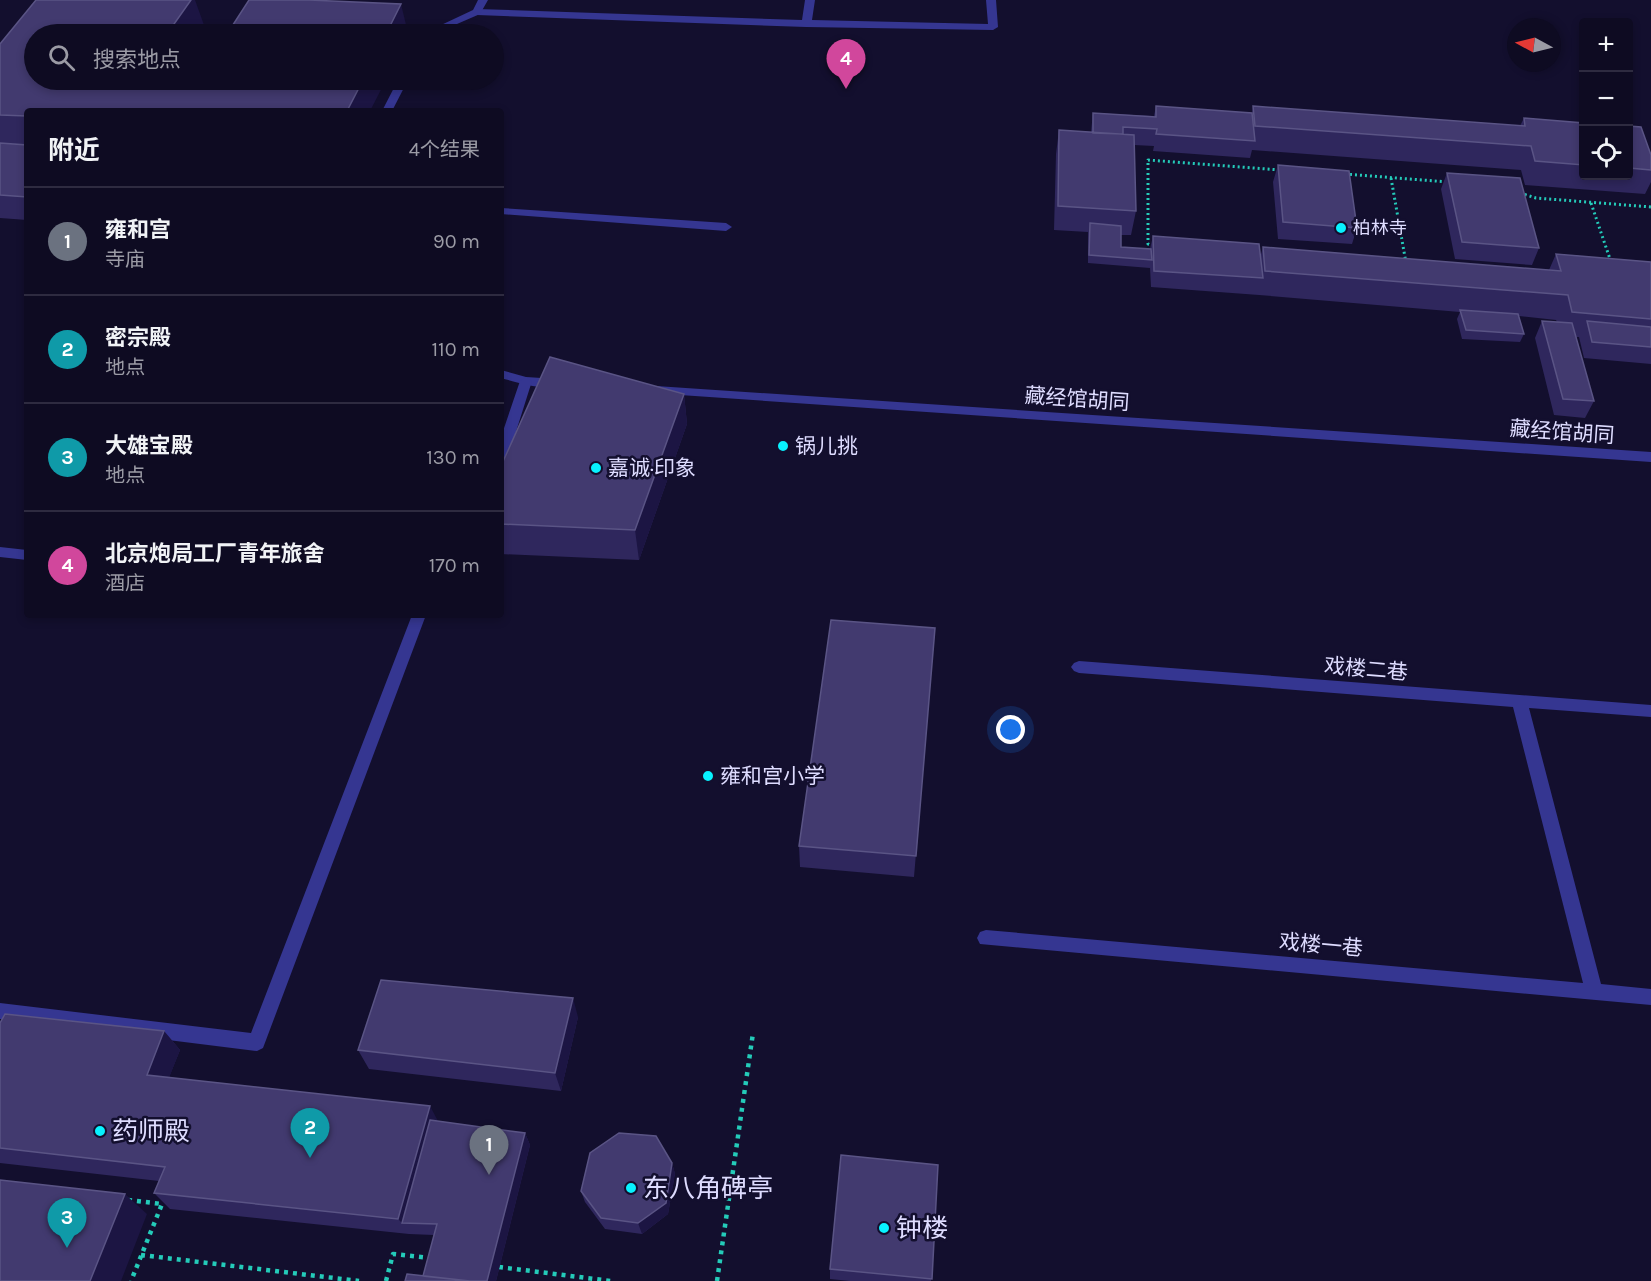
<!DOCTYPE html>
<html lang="zh">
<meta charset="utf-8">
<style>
:root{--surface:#0e0b22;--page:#17142a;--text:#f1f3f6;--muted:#9b9ba5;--line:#2e2b40;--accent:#1a73e8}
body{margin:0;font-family:Karla,"Noto Sans SC",sans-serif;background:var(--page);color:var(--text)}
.controls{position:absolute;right:18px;top:18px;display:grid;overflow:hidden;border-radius:6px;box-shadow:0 3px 9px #0003}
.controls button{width:54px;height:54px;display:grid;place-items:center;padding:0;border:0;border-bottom:2px solid var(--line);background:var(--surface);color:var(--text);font:30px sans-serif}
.compass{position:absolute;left:1507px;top:18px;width:54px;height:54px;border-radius:50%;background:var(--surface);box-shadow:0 3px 9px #0003;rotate:277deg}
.you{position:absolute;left:1011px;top:730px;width:21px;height:21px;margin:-15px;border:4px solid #fff;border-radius:50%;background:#1a73e8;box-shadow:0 0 0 9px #1a73e833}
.badge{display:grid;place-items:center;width:39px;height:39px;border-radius:50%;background:var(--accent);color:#fff;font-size:20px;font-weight:700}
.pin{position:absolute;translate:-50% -50px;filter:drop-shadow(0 2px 3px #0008)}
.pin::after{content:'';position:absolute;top:32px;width:21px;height:18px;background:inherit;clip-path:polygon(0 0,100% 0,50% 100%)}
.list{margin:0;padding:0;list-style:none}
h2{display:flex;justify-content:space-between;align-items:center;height:78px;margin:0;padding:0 24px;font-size:26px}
h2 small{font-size:20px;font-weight:400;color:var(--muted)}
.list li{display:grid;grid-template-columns:39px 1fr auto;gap:18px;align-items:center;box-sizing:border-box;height:108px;padding:0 24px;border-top:2px solid var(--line)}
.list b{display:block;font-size:22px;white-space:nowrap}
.list p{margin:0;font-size:20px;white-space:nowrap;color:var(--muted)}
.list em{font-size:20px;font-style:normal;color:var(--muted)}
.icon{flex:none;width:33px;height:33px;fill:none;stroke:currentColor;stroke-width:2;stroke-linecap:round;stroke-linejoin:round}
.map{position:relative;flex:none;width:1651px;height:1281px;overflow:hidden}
.search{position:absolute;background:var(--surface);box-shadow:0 3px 9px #0003;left:24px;top:24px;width:480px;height:66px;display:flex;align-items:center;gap:15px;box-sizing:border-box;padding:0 21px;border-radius:33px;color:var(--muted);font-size:22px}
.panel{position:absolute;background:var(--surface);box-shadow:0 3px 9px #0003;left:24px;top:108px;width:480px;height:510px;border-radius:6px}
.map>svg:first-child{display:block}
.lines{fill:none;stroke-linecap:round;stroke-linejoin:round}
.path-far1{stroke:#24cbb9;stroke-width:3;stroke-dasharray:2 3;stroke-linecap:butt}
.path{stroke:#24cbb9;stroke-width:4.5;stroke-dasharray:4 5;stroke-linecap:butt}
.service{fill:#353691;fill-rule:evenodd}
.minor{fill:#353691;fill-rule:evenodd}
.wall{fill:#2f275d}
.shaded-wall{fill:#1c1543}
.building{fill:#423a6f;stroke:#5a5485;stroke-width:1.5}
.poi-dot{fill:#08f2ff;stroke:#130f2e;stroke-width:2}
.labels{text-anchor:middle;stroke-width:5;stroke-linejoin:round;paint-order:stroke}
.far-poi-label{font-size:18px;fill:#dedcff;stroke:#130f2e;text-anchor:start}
.street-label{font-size:21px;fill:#dedcff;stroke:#130f2e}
.poi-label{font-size:21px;fill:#dedcff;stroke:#130f2e;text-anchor:start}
.near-poi-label{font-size:26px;fill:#dedcff;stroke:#130f2e;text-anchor:start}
</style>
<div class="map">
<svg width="1651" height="1281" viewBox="0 0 1651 1281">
<rect width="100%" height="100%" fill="#130f2e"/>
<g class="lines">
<path class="path-far1" d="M1345 174 1448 182
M1391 178 1406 263
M1520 193 1536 198 1651 207
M1591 203 1611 262
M1154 245 1148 244V160L1280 170"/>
<path class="path" d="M128 1200 162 1204 131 1281
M141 1255 359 1281
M499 1267 611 1281
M386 1281 393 1254 431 1258
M717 1281 753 1033"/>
<path class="service" d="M805 0H815L812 20 988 24 986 0H996L998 27 993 30 806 27 477 15 472 12 477 9 802 20Z
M501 208 726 223 732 227 726 231 501 214Z
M501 370 526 377 557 379 563 383C553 394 515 382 501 378Z
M656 386 1651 452V462L651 393 650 390Z
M412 615H426L263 1048 257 1051 0 1019V1003L251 1033Z
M1079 661 1651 705V717L1529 708 1601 984 1651 989V1005L980 944 977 938 980 932 986 930 1583 983 1513 707 1079 673 1074 671 1071 667 1074 663Z"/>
<path class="minor" d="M478 0H488L480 14 434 34H422L473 10Z
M398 80H408L392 111H382Z
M526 377 532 381 508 457 501 462V437L520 381Z
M0 547 27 550V560L0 557Z"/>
</g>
<path class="wall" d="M204 25 27 111V220L0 218V44Z
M1156 106 1252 113 1253 106 1520 126 1524 118 1584 123V176H1629V126L1651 153V182L1645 194 1525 185 1521 170 1252 150 1250 158 1153 151 1154 146 1134 145 1136 211 1131 235H1121V247L1150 249 1153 236 1260 258 1263 247 1549 270 1556 254 1651 262V364L1584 358 1579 337H1576L1594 401 1585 418 1554 415 1535 338 1542 321 1557 322 1556 320 1519 316 1524 334 1520 342 1462 339 1457 319 1460 312 1259 295 1151 287 1150 267V268L1088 263V232L1054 230 1056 154 1059 130 1091 132 1093 113 1154 116Z
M1278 165 1357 228 1352 244 1278 239 1273 182Z
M1447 173 1539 248 1532 265 1455 259 1441 189Z
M684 394 687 424 639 560 501 554V466Z
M935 628 914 877 800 867 799 846Z
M578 1017 561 1091 369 1069 358 1050Z
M0 1023 164 1031 180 1050 169 1077 438 1121 525 1133 530 1145 496 1281H405L423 1276 434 1235 409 1234 170 1209 154 1193 159 1181 0 1163Z
M672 1163 675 1174 668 1214 642 1234 605 1229 585 1202 581 1191Z
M938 1165 931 1281H850L830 1279V1269Z"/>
<path class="shaded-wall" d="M191 0H195L204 25 197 34H167Z
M401 4 408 33 407 34H386Z
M363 80H386L370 111H347Z
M684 394 687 424 639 560 635 530Z
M573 998 578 1017 561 1091 555 1073Z
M164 1031 180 1050 163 1093 147 1075Z
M430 1106 439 1123 402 1223 398 1219Z
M525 1133 530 1145 496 1281H487Z
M672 1163 675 1174 668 1214 642 1234 638 1223Z
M125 1194 147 1214 121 1281H90Z"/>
<path class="building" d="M36 0H191L167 34H34V80H363L347 111H27V116L0 115V44Z
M249 0H309L401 4 386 34H227Z
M1156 106 1252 113 1255 141 1156 134 1157 129 1123 127V134L1093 133V113L1156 117Z
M1253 106 1525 126 1524 118 1584 123V165L1535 161 1531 146 1255 126Z
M1629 126 1641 127 1651 155V170L1629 168Z
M1059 130 1134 135 1136 211 1058 206Z
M0 143 27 145V197L0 195Z
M1278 165 1349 171 1357 228 1283 222Z
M1447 173 1520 178 1539 248 1462 242Z
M1090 223 1121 226V247L1151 249 1152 260 1089 255Z
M1153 236 1259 244 1263 278 1154 271Z
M1263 247 1561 271 1556 254 1651 262V319L1572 312 1568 295 1265 271Z
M1460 310 1518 314 1524 334 1466 330Z
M1542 321 1572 323 1594 401 1563 399Z
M1587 321 1651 327V347L1592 342Z
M550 357 684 394 635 530 501 524V466Z
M831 620 935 628 916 856 799 846Z
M381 980 573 998 555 1073 358 1050Z
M5 1014 164 1031 147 1075 430 1106 398 1219 154 1193 165 1167 0 1148V1023Z
M430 1120 525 1133 487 1281H470L423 1276 437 1224 402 1223Z
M619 1133 656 1136 672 1163 666 1203 638 1223 601 1218 581 1191 590 1153Z
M841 1155 938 1165 932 1279 830 1269Z
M0 1180 125 1194 90 1281H0Z
M407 1274 470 1281H405Z"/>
<g class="poi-dot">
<circle cx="1341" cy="228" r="6"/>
<circle cx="783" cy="446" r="6"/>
<circle cx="596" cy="468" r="6"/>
<circle cx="708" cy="776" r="6"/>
<circle cx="100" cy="1131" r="6"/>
<circle cx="631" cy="1188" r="6"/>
<circle cx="884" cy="1228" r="6"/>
</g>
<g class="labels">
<g class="far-poi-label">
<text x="1353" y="234">柏林寺</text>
</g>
<g class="street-label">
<text transform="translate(1077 399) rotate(4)" y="7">藏经馆胡同</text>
<text transform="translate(1562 432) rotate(4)" y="7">藏经馆胡同</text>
<text transform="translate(1366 669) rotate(5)" y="7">戏楼二巷</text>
<text transform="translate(1321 945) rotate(5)" y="7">戏楼一巷</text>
</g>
<g class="poi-label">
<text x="795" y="453">锅儿挑</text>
<text x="608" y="475">嘉诚·印象</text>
<text x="720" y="783">雍和宫小学</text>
</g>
<g class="near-poi-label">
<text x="112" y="1140">药师殿</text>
<text x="643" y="1197">东八角碑亭</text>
<text x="896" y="1237">钟楼</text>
</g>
</g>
</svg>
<div class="controls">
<button>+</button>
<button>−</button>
<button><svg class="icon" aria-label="locate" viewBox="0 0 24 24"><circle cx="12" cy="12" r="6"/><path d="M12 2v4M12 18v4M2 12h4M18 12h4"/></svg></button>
</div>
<svg class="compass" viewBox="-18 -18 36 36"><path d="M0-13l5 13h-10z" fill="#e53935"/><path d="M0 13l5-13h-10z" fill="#9b9ba5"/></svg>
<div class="you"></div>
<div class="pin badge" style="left:489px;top:1175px;background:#6b7280">1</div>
<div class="pin badge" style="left:310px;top:1158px;background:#0f9aa8">2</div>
<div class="pin badge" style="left:67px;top:1248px;background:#0f9aa8">3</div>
<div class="pin badge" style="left:846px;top:89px;background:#d1479c">4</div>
<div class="search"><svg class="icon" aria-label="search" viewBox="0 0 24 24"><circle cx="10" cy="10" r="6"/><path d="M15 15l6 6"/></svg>搜索地点</div>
<section class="panel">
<h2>附近<small>4个结果</small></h2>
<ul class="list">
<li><span class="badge" style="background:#6b7280">1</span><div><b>雍和宫</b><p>寺庙</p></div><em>90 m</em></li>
<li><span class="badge" style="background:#0f9aa8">2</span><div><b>密宗殿</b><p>地点</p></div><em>110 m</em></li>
<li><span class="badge" style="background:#0f9aa8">3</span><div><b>大雄宝殿</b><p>地点</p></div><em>130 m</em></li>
<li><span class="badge" style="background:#d1479c">4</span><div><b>北京炮局工厂青年旅舍</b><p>酒店</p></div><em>170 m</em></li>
</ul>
</section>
</div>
